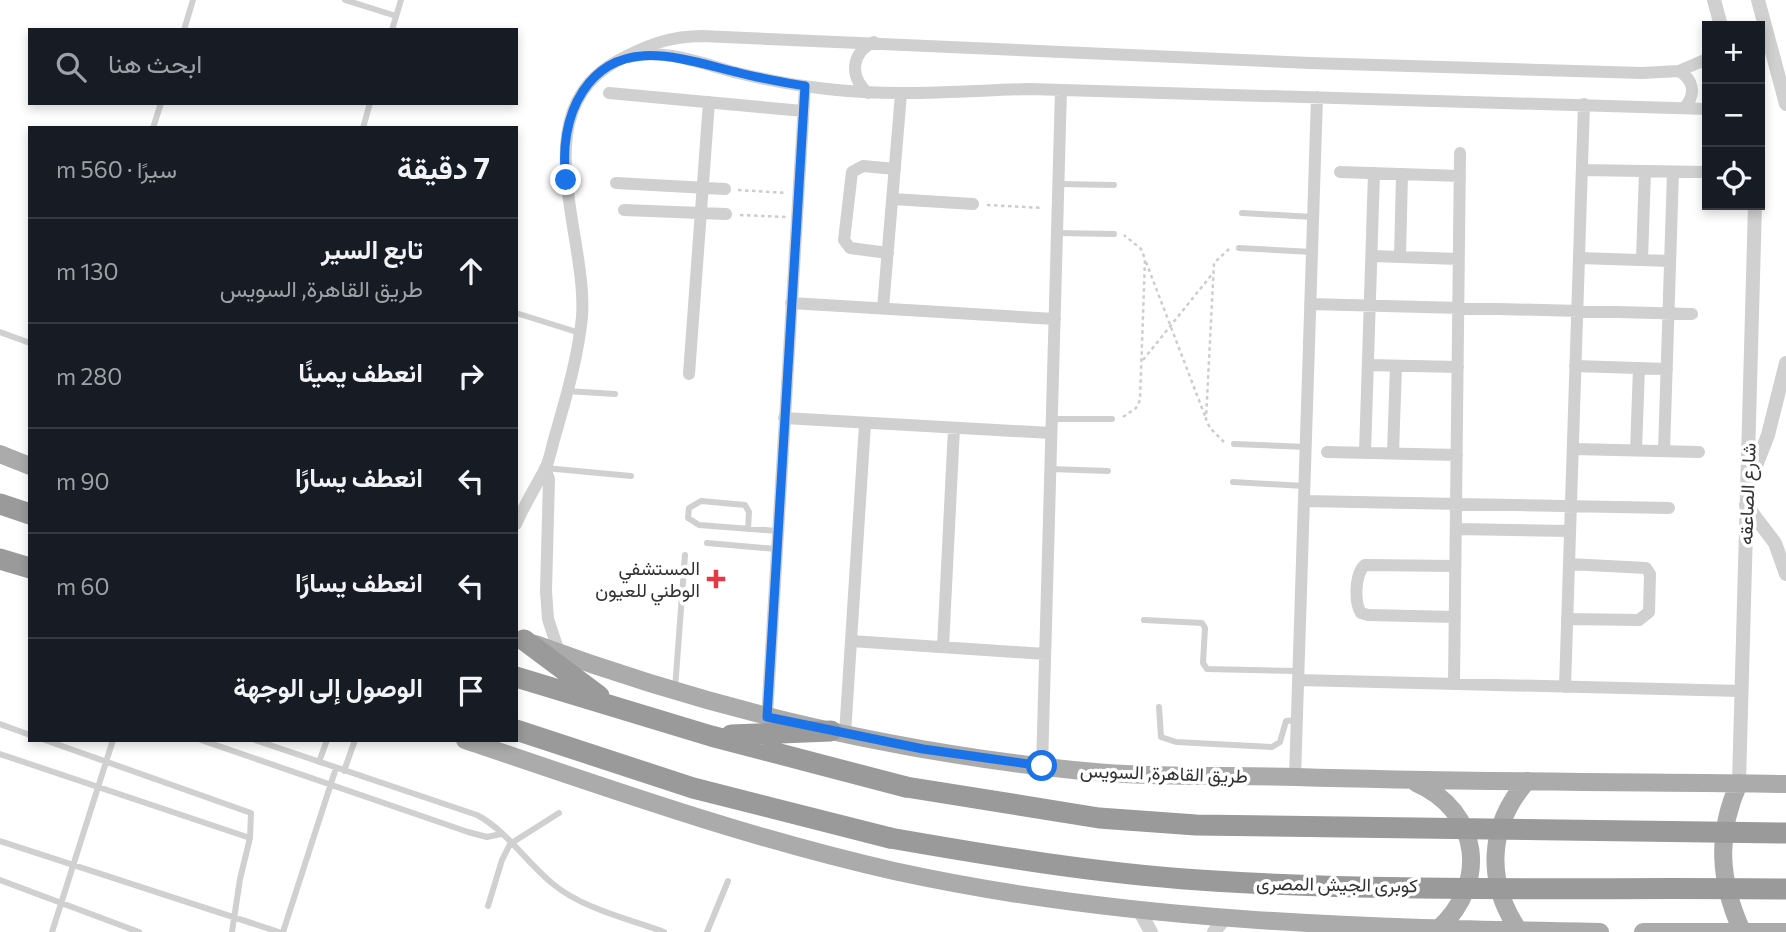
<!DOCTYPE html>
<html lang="ar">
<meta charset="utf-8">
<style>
:root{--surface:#171b24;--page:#20242c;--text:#f1f3f6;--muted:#9ea1a6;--line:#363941}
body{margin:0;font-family:Commissioner,Vazirmatn,sans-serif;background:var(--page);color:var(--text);direction:rtl}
.controls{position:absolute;right:21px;top:21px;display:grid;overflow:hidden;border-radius:0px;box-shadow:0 4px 10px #0003}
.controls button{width:63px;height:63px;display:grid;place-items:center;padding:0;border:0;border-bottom:2px solid var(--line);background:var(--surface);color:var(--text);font:35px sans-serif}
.stop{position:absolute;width:21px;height:21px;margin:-16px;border:5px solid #1a73e8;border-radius:50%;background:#fff}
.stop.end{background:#1a73e8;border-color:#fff;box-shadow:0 2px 7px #0008}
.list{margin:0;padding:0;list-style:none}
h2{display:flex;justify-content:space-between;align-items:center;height:91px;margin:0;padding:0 28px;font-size:30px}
h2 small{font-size:23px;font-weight:400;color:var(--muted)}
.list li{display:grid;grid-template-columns:46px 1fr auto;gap:21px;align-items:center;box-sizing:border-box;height:105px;padding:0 28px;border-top:2px solid var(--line)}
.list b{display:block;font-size:26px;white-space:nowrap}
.list p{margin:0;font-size:23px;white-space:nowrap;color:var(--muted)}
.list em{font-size:23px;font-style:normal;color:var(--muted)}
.icon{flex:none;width:38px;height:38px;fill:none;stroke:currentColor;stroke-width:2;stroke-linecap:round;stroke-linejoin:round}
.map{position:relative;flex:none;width:1786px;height:932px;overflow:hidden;direction:ltr}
.search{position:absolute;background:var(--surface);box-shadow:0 4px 10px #0003;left:28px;top:28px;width:490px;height:77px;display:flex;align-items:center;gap:18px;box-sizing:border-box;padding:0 24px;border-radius:0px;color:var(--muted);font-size:26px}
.panel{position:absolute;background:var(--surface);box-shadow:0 4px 10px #0003;left:28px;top:126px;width:490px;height:616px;border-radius:0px;direction:rtl}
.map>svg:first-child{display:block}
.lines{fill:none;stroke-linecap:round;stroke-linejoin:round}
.path{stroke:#cdcdcd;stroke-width:2.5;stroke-dasharray:3.5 3.5;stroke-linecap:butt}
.service{stroke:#d0d0d0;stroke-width:6}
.minor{stroke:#d0d0d0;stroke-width:12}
.tertiary{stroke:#d0d0d0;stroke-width:14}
.primary{stroke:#ababab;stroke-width:18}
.motorway{stroke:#9a9a9a;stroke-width:21}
.motorway-bridge{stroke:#9a9a9a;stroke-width:21}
.route{stroke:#1a73e8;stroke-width:9}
.poi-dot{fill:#e63946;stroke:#fff;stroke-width:2.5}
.labels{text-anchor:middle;stroke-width:7;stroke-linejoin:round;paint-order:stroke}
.street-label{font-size:19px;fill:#333;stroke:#fff}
.poi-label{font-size:19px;fill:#333;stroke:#fff;text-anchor:end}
</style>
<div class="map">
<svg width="1786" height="932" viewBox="0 0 1786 932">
<rect width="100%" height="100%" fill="#fff"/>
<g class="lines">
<path class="path" d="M738 190 787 193
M987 205 1043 208
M740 215 786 217
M1146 262 1205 416
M1143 360 1213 273
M1123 417 1136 408 1140 400 1145 259 1141 249 1124 235
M1224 442 1210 428 1206 419 1214 263 1229 249"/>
<path class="service" d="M345 0 396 16
M184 30 193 0
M392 30 401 0
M153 128 161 103
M363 128 370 103
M1059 184 1114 185
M1242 213 1313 217
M1057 233 1114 234
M1239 248 1312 252
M516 313 580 333
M0 332 30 343
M567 391 615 394
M1052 419H1112
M1234 444 1306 447
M545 468 631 476
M1050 469 1108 471
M1233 482 1304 486
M748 529 749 512 745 505 701 501 689 508 688 518 699 525 777 531
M707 543 776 549
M1144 620 1202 623 1205 628 1203 663 1207 669 1298 671
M675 689 685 555
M1159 707 1161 737 1176 742 1272 747 1280 742 1286 721 1297 720
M0 724 30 735
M45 740 251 813 250 838 240 879 232 932
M201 740 468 832 487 837 501 834
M255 740 477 815C506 830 527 863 553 884 583 909 629 919 664 932
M0 754 250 838
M319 762 327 740
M344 771 355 740
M0 841 279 932
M0 880 139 932
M488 906 502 860 510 844 559 813
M52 932 113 740
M283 932 336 768
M707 932 728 881"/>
<path class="minor" d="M629 57C667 48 702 64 738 73 767 80 797 86 827 89 895 97 961 91 1029 89L1707 109
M1679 71C1694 80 1696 94 1685 107
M609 93 803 111
M868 93C849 77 851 52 874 42
M1582 170 1707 172
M1340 172 1460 176
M616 183 725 189
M893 199 973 204
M624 210 726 214
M888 253 850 248 844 240 852 172 863 166 895 169
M1372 256 1459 259
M1400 257 1402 174
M1579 258 1670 261
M1642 260 1645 171
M791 303 1055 319
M1310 304 1692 314
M883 308 901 94
M1368 365 1458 367
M1575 366 1667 369
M689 374 709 102
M784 418 1051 433
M1573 449 1699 452
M1636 450 1639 368
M1664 451 1673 172
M1327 452 1457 455
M1365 453 1374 173
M1393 453 1396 366
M545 468 549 479 546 591 548 619 559 652
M1304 501 1669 508
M516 524C525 504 536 486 546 467 550 458 552 446 555 436 566 398 578 357 582 317 588 236 523 112 617 61 645 46 669 36 702 36L1310 63 1642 73 1679 71 1707 59
M1456 529 1570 531
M1455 617 1368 615 1361 613C1354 602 1355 573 1365 565L1455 566
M1567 619 1639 620 1649 612 1650 574 1646 568 1569 564
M851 641 1045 654
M943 647 954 428
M1299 680 1741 691
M1454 684 1460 153
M1565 687 1584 104
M767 717 805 86
M845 734 865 424
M1042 767 1061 90
M1295 777 1317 97"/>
<path class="tertiary" d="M1714 0 1721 26
M1758 0 1786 104
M1750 481 1768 435 1786 363
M1746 505 1775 543 1786 574
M1739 783 1755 205
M1139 910 1151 932
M1214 932 1225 918"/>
<path class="primary" d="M0 454 30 466
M535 644C708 708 890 751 1073 770 1147 778 1222 775 1296 777 1459 782 1623 782 1786 784
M465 740C607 788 748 838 894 871 1126 922 1363 928 1600 932
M1416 783C1481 811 1489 885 1437 930
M1739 783C1716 834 1719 881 1742 931
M1519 931C1485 881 1488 826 1527 781
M1643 932H1786"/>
<path class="motorway" d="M0 504 30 514
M0 559 30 568
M524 640 599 696
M516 677 711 736 906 787
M516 730 693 788 890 838
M731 735 831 731"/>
<path class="motorway-bridge" d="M906 787 1099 818 1196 825 1786 833
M890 838C993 856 1095 873 1199 880 1394 893 1591 887 1786 889"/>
</g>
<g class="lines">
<path class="route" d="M566 180C562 150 566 117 583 91 620 35 682 59 736 72 758 78 782 82 805 86L767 717 923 749 1042 766"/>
</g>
<path class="poi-dot" d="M712.5 568.5h7v7h7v7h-7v7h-7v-7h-7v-7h7z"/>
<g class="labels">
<g class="street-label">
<text transform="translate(1747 494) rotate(-88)" y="7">شارع الصاعقه</text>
<text transform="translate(1164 773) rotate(2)" y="7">طريق القاهرة, السويس</text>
<text transform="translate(1337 884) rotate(1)" y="7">كوبرى الجيش المصرى</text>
</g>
<g class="poi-label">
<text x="700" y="575">المستشفي<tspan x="700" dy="22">الوطني للعيون</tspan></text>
</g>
</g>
</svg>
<div class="controls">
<button>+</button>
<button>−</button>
<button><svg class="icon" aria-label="locate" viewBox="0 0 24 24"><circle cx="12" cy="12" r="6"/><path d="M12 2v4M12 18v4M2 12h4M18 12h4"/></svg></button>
</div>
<div class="stop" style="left:1042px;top:766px"></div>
<div class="stop end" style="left:566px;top:180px"></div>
<div class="search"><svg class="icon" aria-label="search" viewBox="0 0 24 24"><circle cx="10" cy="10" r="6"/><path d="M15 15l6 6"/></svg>ابحث هنا</div>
<section class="panel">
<h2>7 دقيقة<small>سيرًا · 560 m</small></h2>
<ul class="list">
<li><svg class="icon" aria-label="ahead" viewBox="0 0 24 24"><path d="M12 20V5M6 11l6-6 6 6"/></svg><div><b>تابع السير</b><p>طريق القاهرة, السويس</p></div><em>130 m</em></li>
<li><svg class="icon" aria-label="right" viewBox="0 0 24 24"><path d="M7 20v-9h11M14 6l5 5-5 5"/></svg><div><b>انعطف يمينًا</b></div><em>280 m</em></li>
<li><svg class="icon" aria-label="left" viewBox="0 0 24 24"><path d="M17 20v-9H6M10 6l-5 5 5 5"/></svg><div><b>انعطف يسارًا</b></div><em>90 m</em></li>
<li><svg class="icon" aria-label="left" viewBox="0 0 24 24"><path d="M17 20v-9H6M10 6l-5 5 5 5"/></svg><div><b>انعطف يسارًا</b></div><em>60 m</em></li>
<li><svg class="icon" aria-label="arrive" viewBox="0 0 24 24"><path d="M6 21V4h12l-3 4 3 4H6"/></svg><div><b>الوصول إلى الوجهة</b></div></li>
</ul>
</section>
</div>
